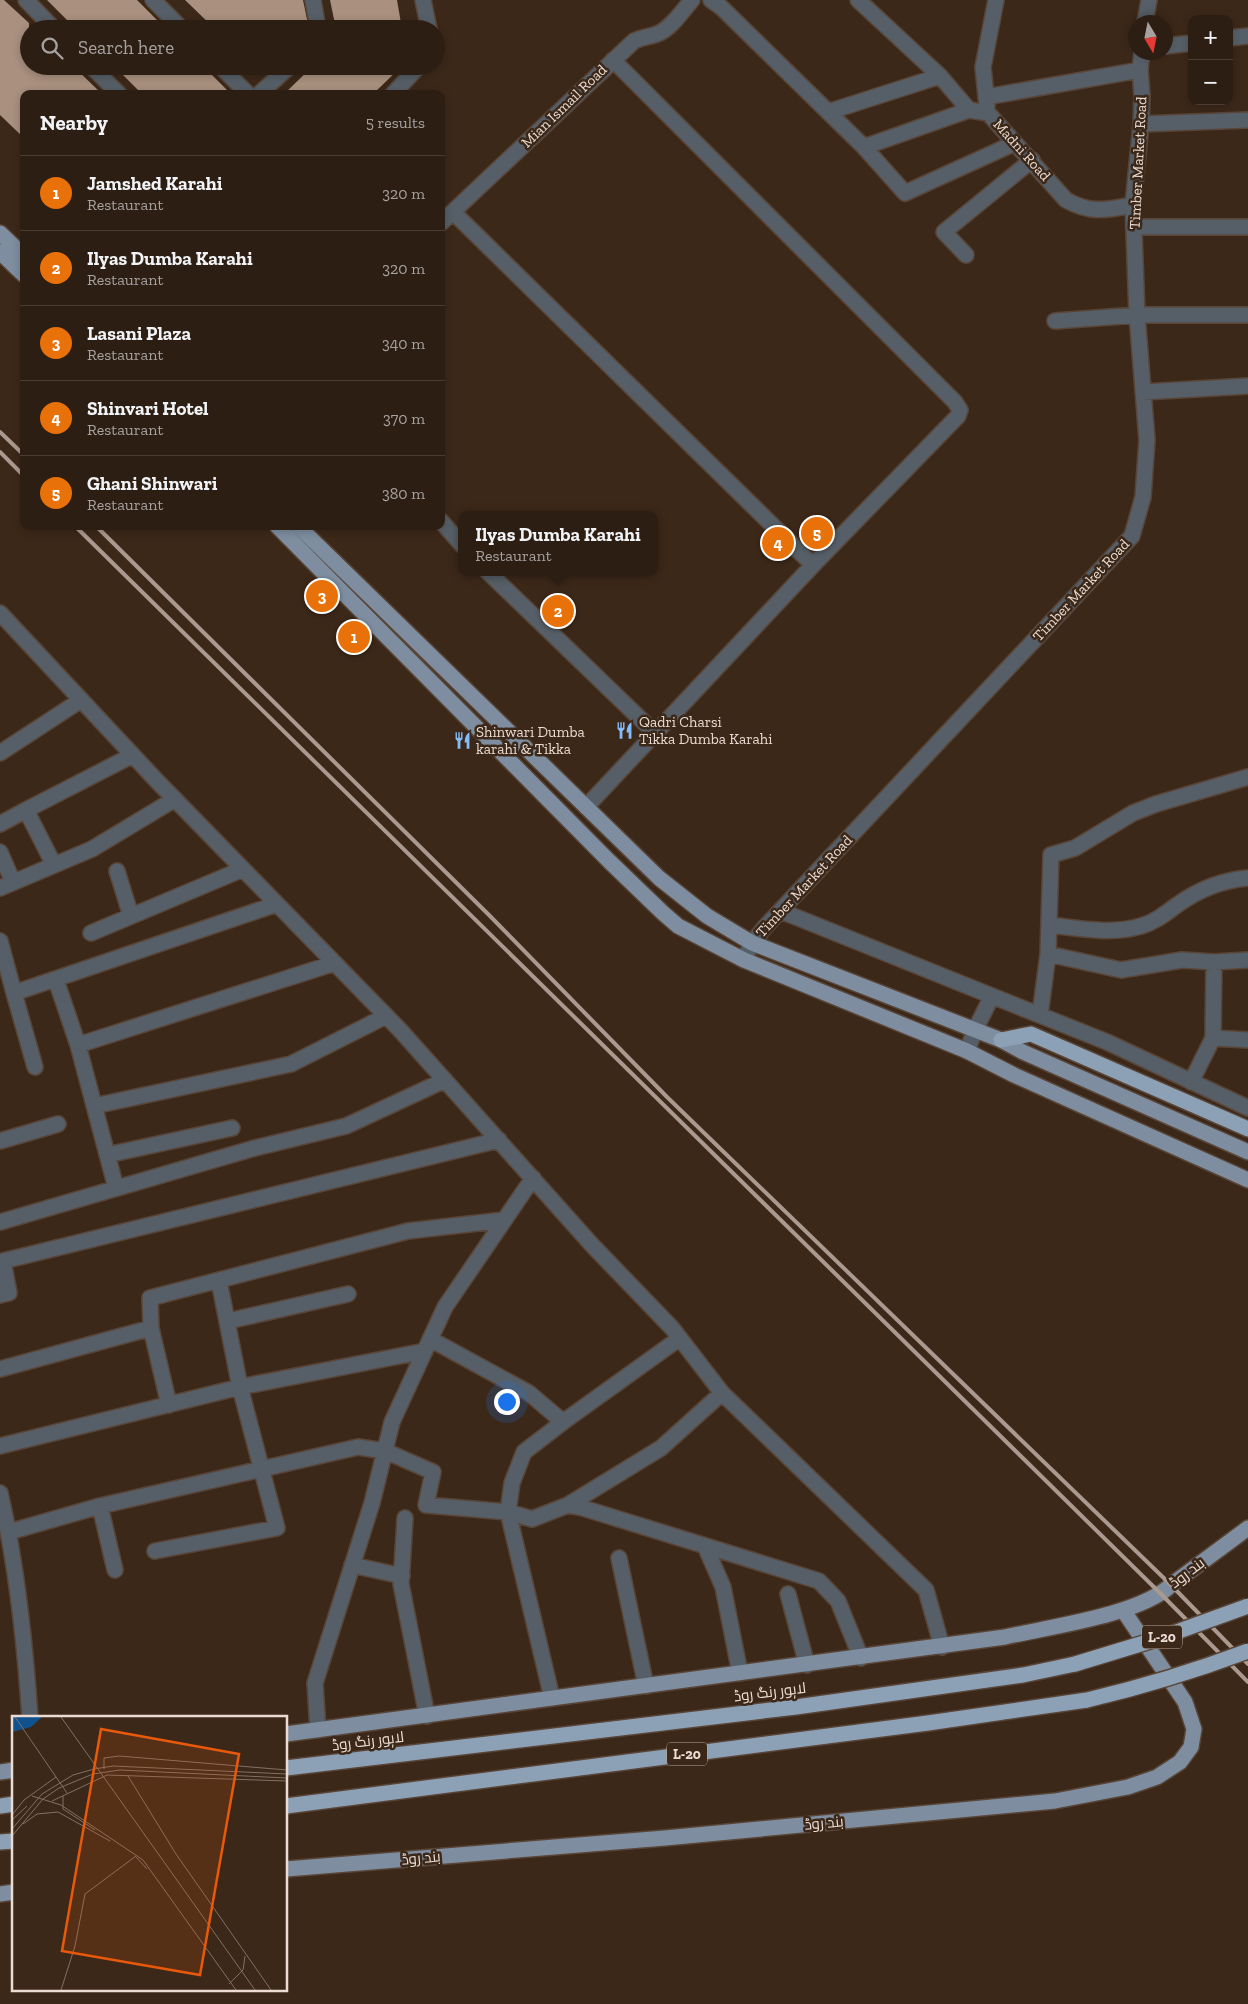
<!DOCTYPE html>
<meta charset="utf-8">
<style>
:root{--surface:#2d1e13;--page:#392b21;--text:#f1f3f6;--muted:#a7a2a0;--line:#483c33;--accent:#1a73e8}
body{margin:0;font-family:"Zilla Slab",Cairo,serif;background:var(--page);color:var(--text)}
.controls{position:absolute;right:15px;top:15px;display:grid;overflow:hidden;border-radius:10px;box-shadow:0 2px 8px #0003}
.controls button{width:45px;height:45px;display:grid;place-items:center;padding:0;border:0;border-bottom:1px solid var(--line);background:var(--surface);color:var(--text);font:25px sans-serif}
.compass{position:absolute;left:1128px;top:15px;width:45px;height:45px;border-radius:50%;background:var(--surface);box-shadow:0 2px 8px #0003;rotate:170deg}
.you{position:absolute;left:506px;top:1401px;width:18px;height:18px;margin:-12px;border:4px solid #fff;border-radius:50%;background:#1a73e8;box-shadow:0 0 0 8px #1a73e833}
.badge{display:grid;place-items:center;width:32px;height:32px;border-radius:50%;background:var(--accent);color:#fff;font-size:16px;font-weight:700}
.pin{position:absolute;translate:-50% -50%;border:2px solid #fff;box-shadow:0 1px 5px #0006}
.popup{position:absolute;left:458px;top:511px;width:200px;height:65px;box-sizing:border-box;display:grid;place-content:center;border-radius:10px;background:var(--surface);filter:drop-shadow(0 1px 4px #0005);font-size:16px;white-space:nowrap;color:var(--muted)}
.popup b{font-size:19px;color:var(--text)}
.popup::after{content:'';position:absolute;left:50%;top:100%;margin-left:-10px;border:10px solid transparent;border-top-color:var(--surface)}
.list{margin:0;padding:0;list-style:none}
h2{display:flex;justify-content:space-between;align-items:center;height:65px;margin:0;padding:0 20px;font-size:21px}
h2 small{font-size:16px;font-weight:400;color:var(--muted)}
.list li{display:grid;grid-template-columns:32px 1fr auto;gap:15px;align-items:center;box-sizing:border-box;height:75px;padding:0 20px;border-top:1px solid var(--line)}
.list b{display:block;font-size:19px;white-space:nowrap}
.list p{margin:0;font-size:16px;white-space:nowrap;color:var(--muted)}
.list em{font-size:16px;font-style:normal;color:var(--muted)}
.icon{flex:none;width:28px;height:28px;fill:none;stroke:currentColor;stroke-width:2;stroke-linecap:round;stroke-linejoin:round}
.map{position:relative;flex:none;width:1248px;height:2004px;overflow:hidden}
.search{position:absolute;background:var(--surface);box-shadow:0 2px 8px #0003;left:20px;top:20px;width:425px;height:55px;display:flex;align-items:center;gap:12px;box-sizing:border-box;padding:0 18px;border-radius:28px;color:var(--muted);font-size:19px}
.panel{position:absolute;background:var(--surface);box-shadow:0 2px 8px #0003;left:20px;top:90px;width:425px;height:440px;border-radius:10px}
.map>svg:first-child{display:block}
.building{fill:#a9907f}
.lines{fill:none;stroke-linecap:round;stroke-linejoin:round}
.minor-casing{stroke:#584537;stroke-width:18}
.major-casing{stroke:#584537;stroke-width:18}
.highway-casing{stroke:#584537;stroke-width:18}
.minor{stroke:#565e67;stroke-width:15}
.major{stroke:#7e8ea0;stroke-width:15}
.highway{stroke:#8da1b6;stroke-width:15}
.rail{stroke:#aa998e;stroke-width:4}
.highway-bridge-casing{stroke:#584537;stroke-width:18;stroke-linecap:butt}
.highway-bridge{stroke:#8da1b6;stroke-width:15}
.labels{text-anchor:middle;stroke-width:5;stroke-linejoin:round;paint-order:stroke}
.shield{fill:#3c2819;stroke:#b6a69b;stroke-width:1}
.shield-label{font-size:14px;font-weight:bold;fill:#eadcd3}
.street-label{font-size:15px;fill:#eadcd3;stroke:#3c2819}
.poi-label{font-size:15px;fill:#eadcd3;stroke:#3c2819;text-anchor:start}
.inset-road{fill:none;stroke:#827063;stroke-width:1}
.view{fill:#e8590c;fill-opacity:0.15;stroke:#e8590c;stroke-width:2.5}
.inset-edge{fill:none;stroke:#eadcd3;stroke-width:2.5}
</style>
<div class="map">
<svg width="1248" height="2004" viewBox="0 0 1248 2004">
<rect width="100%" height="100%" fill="#3c2819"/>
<path class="building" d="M0 0H4L29 23V66H73L102 94H24V138L0 115Z
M47 0H137L166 29H76Z
M185 0H303L308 24 303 29H215Z
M330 0H397L402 29H336Z
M114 66H203L231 94H142Z
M313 66H402L373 94H284Z"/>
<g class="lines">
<defs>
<path id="minor" d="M26 0 54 29
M153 0 182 29
M313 0 318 29
M423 0 429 29
M711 0 722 8 864 147 905 193 1015 143
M858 0 940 76 969 110 988 113 1066 200C1091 214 1106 210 1133 205
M1145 22 1149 0
M1229 38 1248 36
M1166 46 1192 43
M91 66 119 94
M220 66 248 94
M259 94 290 66
M393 94 419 66
M986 97 1140 70
M987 106 983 67 996 0
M828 112 940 76
M1141 124 1248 120
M864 147 969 110
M453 212 813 565
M441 223 634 41C642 37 649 37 657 34 671 29 683 10 692 0
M1134 227H1248
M966 255 944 232 1032 160
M1055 321 1137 315H1248
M1143 392 1248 386
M441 521 462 545
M488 572 655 733
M0 613 156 780 400 1030 592 1245 672 1328 722 1393 926 1590 942 1647
M0 753 81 700
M586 807 813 565 958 416 960 410 955 402 613 60
M0 824 26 810
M0 852 13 882
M54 865 26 810 133 755
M117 871 131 916
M0 888 92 849 175 799
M781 911 992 996
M1049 925C1078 928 1112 935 1141 926 1155 922 1165 914 1177 905 1198 890 1222 880 1248 878
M91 933 243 869
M0 941 14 993
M1048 954 1121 970 1182 960 1214 962 1248 960
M744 960 752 943 765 927 1132 536 1143 497 1147 440 1137 315 1133 205 1141 124 1142 95 1140 70 1142 52
M56 980 78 1045 116 1188
M1040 1015 1048 954 1051 855 1075 848 1133 813 1156 804 1248 777
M1213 1038 1248 1040
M78 1045 335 963
M967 1051 975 1030 992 996 1107 1042 1248 1108
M35 1067 14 993 277 904
M1191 1082 1213 1038 1214 962
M94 1106 291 1064 386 1016
M0 1141 58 1124
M107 1155 232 1128
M0 1222 255 1148 346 1126 445 1080
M0 1295 9 1293 3 1261 499 1140
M228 1321 348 1294
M151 1328 169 1405
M430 1339 529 1393 563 1422
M0 1369 151 1328 150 1298 408 1231 504 1220
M0 1446 240 1387 425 1351
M0 1493C17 1566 25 1643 30 1718
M568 1505 661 1448 722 1393
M100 1506 115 1570
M405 1518 401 1584 427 1716
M9 1532 100 1506 358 1447 385 1451 433 1472 426 1505 508 1512 532 1519 568 1505 583 1508 819 1581 838 1601 861 1658
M705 1546 723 1587 740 1673
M155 1551 277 1528 240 1387 219 1281
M619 1558 646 1686
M352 1565 402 1576
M788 1594 807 1665
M552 1698 508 1512 512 1483 524 1452 563 1422 680 1338
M318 1730 315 1683 372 1503 392 1422 445 1307 533 1178"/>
<path id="major" d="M0 233 24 256
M0 252 24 275
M277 526 609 861 663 913 678 926 744 960 967 1051 1014 1075 1248 1180
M298 526 659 878 707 916 752 943 1001 1040 1023 1052 1248 1152
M286 1734 1005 1637C1048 1627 1140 1615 1171 1585L1248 1528
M0 1772 14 1770
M286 1869 665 1838 1055 1801 1128 1787 1157 1777 1180 1762 1191 1747 1194 1729 1185 1702 1123 1610
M0 1894 14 1892"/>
<path id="highway" d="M1001 1040 1031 1034 1248 1129
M286 1768 796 1707 1023 1675 1075 1664
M0 1806 14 1804
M286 1806 928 1723 1087 1700
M0 1842 14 1841"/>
</defs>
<use href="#minor" class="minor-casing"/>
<use href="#major" class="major-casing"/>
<use href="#highway" class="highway-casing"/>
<use href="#minor" class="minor"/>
<use href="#major" class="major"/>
<use href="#highway" class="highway"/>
<path class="rail" d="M0 432 24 455
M0 452 24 476
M75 526 1161 1594 1248 1682
M96 526 489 915 667 1097 1171 1585 1248 1664"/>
<defs>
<path id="highway-bridge" d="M1075 1664 1157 1639 1248 1606
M1087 1700C1142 1687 1195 1671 1248 1651"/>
</defs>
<use href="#highway-bridge" class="highway-bridge-casing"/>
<use href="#highway-bridge" class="highway-bridge"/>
</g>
<defs>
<symbol id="restaurant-bare" viewBox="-9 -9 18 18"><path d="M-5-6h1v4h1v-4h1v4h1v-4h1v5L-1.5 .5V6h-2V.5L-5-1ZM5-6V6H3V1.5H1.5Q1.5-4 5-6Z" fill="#83bcfb" stroke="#3c2819" stroke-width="2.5" paint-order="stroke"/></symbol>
</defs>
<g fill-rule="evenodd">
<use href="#restaurant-bare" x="612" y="718" width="25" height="25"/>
<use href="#restaurant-bare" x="450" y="728" width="25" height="25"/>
</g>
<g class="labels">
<g class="shield">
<rect x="1142" y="1625.5" width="40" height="23" rx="4"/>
<rect x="667" y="1742.5" width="40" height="23" rx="4"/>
</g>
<g class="shield-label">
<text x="1162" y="1642">L-20</text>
<text x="687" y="1759">L-20</text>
</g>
<g class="street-label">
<text transform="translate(564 106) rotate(-44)" y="5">Mian Ismail Road</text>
<text transform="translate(1022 150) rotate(48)" y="5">Madni Road</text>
<text transform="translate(1138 163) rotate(-87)" y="5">Timber Market Road</text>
<text transform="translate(1081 590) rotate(-47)" y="5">Timber Market Road</text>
<text transform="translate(804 886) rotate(-47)" y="5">Timber Market Road</text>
<text transform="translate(1187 1573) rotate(-37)" y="5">بند روڈ</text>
<text transform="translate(770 1692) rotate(-7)" y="5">لاہور رنگ روڈ</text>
<text transform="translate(368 1741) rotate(-7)" y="5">لاہور رنگ روڈ</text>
<text transform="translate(824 1823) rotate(-5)" y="5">بند روڈ</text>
<text transform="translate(421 1858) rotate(-5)" y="5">بند روڈ</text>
</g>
<g class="poi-label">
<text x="639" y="727">Qadri Charsi<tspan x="639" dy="17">Tikka Dumba Karahi</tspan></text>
<text x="476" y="737">Shinwari Dumba<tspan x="476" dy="17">karahi &amp; Tikka</tspan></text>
</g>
</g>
<g transform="translate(12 1716)">
<rect width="275" height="275" fill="#3c2819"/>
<path d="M0 1H30L19 11 0 16Z" fill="#0f528e"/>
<path class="inset-road" d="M3 1 55 77M49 1 243 274M92 53V42L107 40 275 54M116 60 164 138 259 274M20 80 49 89 131 144 224 274M51 80V93L83 114M40 85 95 59 275 65M0 99 12 84 44 61M0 104 15 90M11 108 25 98 46 96 98 125M0 113 30 78 61 59 82 53 101 50 275 58M0 120 31 83 47 72 81 58 108 54 275 62M124 141 135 153M217 268 231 254 233 240M49 274 63 230 73 178 124 140"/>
<path class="view" d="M89 13 227 38 188 259 50 235Z"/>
<rect width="275" height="275" class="inset-edge"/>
</g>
</svg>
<div class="controls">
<button>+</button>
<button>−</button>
</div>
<svg class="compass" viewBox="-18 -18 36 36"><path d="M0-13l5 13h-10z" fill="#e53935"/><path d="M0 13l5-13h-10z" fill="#a7a2a0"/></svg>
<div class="you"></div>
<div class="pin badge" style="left:354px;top:637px;background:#e8710a">1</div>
<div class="pin badge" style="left:558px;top:611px;background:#e8710a">2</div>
<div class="popup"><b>Ilyas Dumba Karahi</b>Restaurant</div>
<div class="pin badge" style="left:322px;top:596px;background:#e8710a">3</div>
<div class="pin badge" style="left:778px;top:543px;background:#e8710a">4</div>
<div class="pin badge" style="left:817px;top:533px;background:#e8710a">5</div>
<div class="search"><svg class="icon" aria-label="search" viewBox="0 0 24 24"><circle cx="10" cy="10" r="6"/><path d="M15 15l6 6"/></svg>Search here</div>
<section class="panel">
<h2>Nearby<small>5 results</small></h2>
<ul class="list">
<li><span class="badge" style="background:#e8710a">1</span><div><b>Jamshed Karahi</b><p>Restaurant</p></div><em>320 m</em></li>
<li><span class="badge" style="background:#e8710a">2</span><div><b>Ilyas Dumba Karahi</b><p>Restaurant</p></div><em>320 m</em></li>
<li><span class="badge" style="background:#e8710a">3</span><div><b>Lasani Plaza</b><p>Restaurant</p></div><em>340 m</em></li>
<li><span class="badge" style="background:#e8710a">4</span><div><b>Shinvari Hotel</b><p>Restaurant</p></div><em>370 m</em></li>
<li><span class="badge" style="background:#e8710a">5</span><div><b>Ghani Shinwari</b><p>Restaurant</p></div><em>380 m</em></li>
</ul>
</section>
</div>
